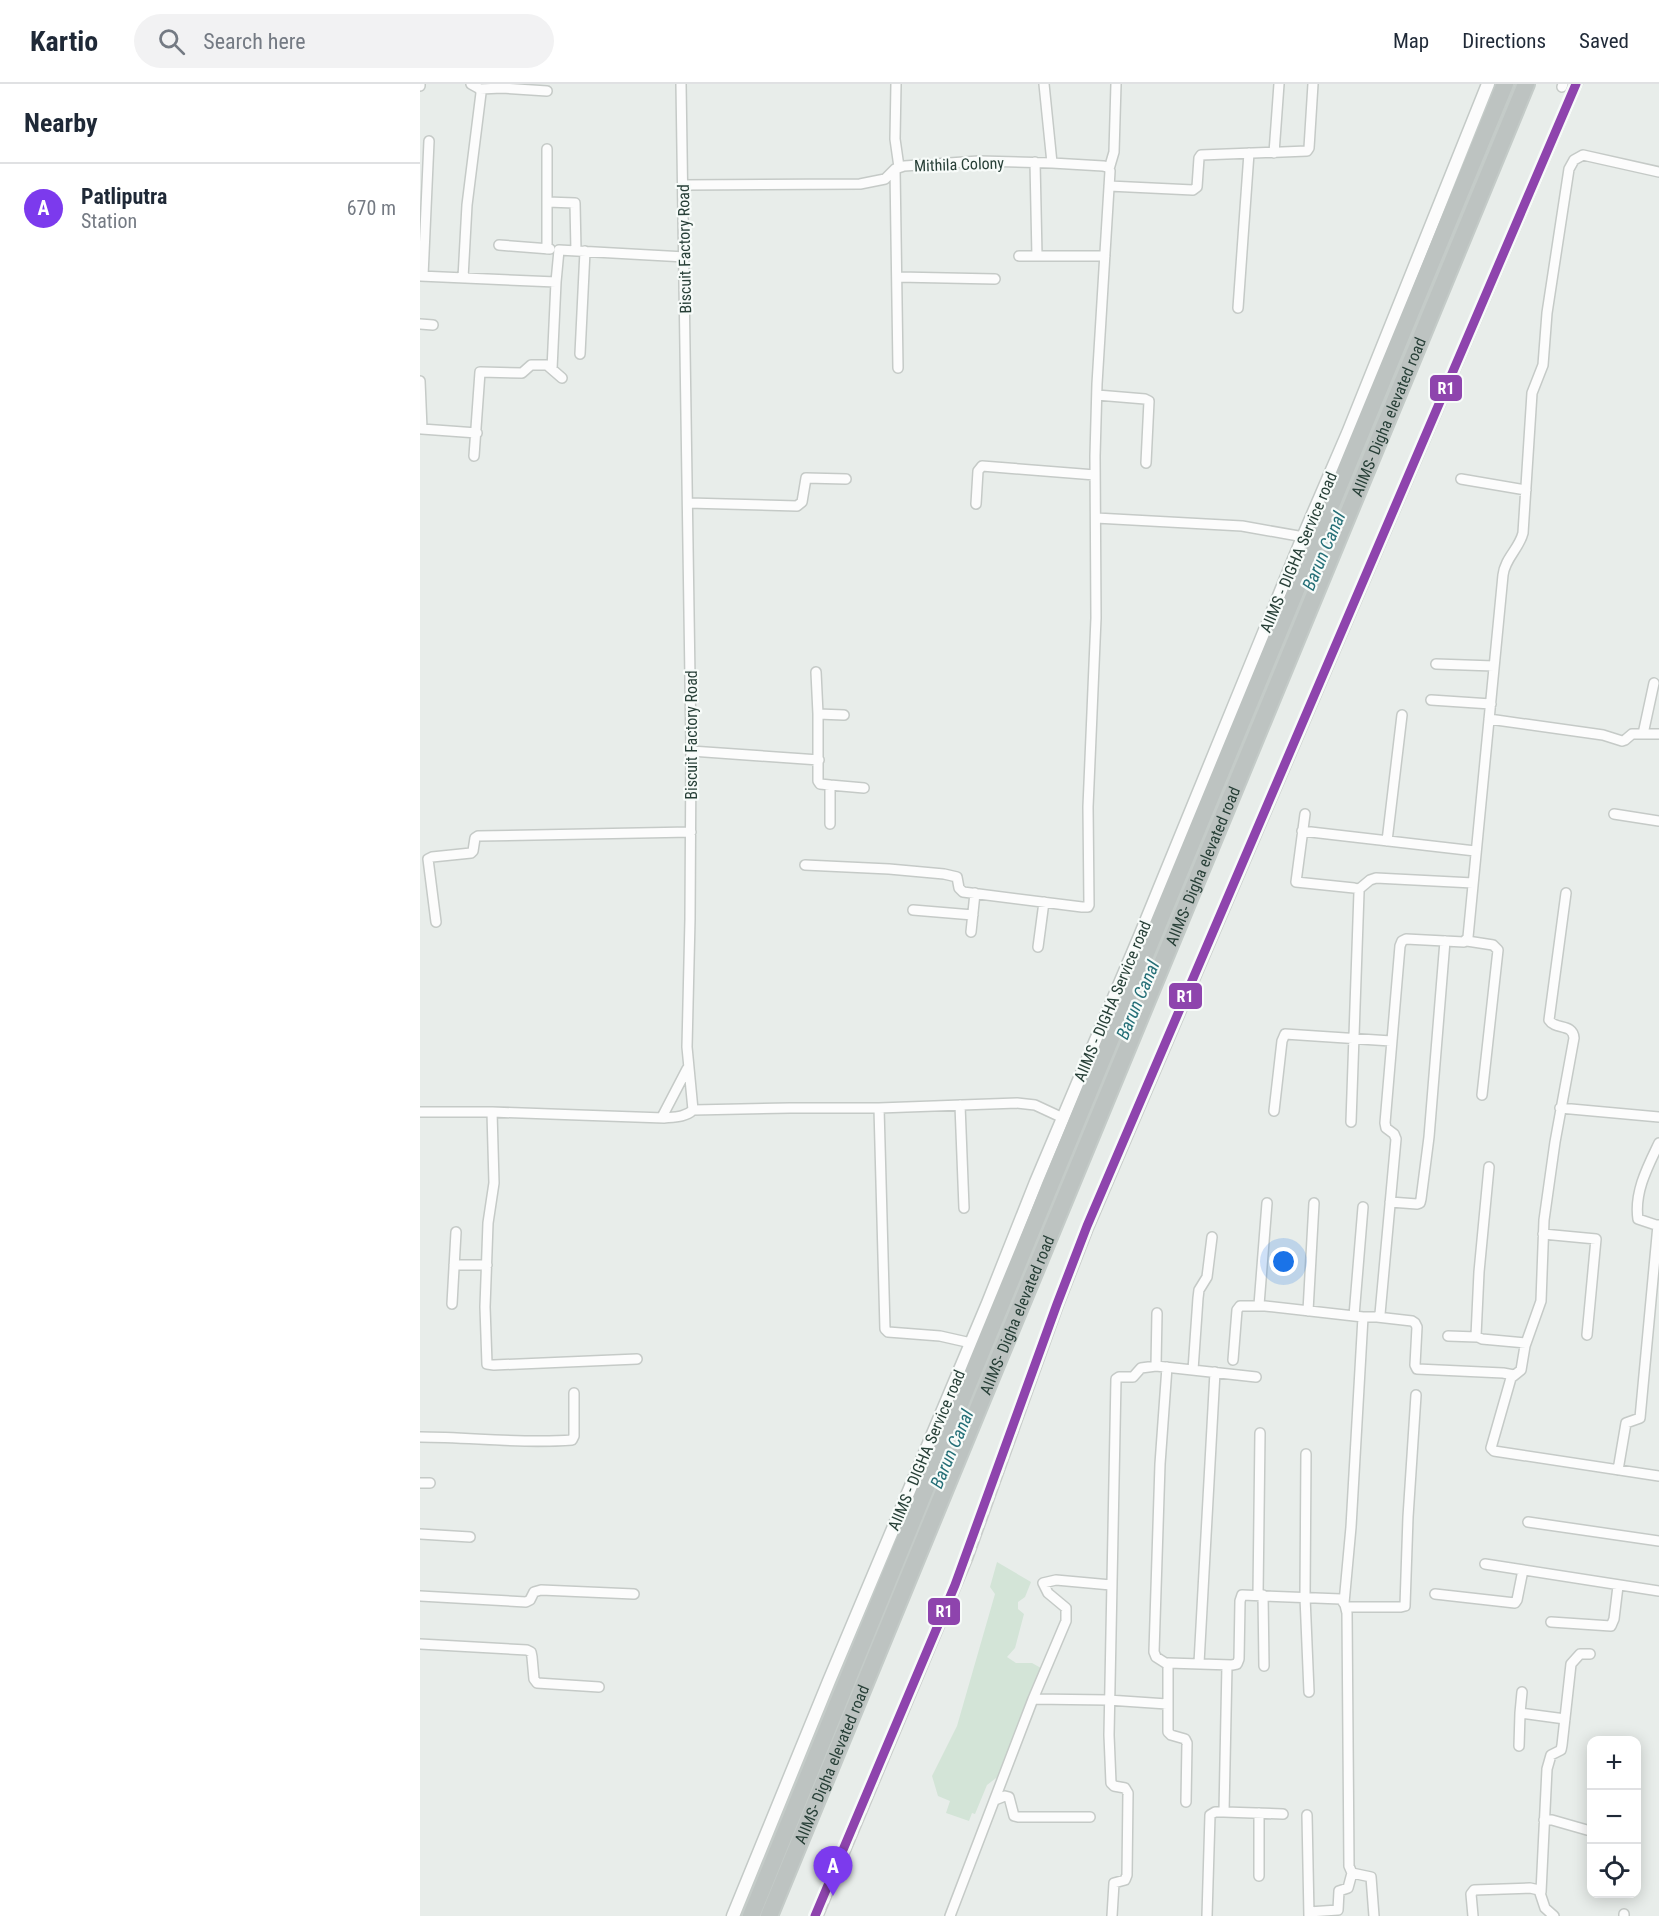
<!DOCTYPE html>
<meta charset="utf-8">
<style>
:root{--surface:#fff;--page:#f2f2f3;--text:#1f2937;--muted:#747a83;--line:#e0e1e3;--accent:#7c3aed}
body{margin:0;font-family:"Roboto Condensed",sans-serif;background:var(--page);color:var(--text)}
.controls{position:absolute;right:18px;bottom:18px;display:grid;overflow:hidden;border-radius:12px;box-shadow:0 3px 15px #0003}
.controls button{width:54px;height:54px;display:grid;place-items:center;padding:0;border:0;border-bottom:2px solid var(--line);background:var(--surface);color:var(--text);font:30px sans-serif}
.you{position:absolute;left:864px;top:1178px;width:21px;height:21px;margin:-15px;border:4px solid #fff;border-radius:50%;background:#1a73e8;box-shadow:0 0 0 9px #1a73e833}
.badge{display:grid;place-items:center;width:39px;height:39px;border-radius:50%;background:var(--accent);color:#fff;font-size:20px;font-weight:700}
.pin{position:absolute;translate:-50% -50px;filter:drop-shadow(0 2px 3px #0008)}
.pin::after{content:'';position:absolute;top:32px;width:21px;height:18px;background:inherit;clip-path:polygon(0 0,100% 0,50% 100%)}
.list{margin:0;padding:0;list-style:none}
h2{display:flex;justify-content:space-between;align-items:center;height:78px;margin:0;padding:0 24px;font-size:26px}
h2 small{font-size:20px;font-weight:400;color:var(--muted)}
.list li{display:grid;grid-template-columns:39px 1fr auto;gap:18px;align-items:center;box-sizing:border-box;height:90px;padding:0 24px;border-top:2px solid var(--line)}
.list b{display:block;font-size:22px;white-space:nowrap}
.list p{margin:0;font-size:20px;white-space:nowrap;color:var(--muted)}
.list em{font-size:20px;font-style:normal;color:var(--muted)}
.icon{flex:none;width:33px;height:33px;fill:none;stroke:currentColor;stroke-width:2;stroke-linecap:round;stroke-linejoin:round}
.map{position:relative;flex:none;width:1239px;height:1832px;overflow:hidden}
header{display:flex;align-items:center;gap:36px;box-sizing:border-box;height:84px;padding:0 30px;background:var(--surface);border-bottom:2px solid var(--line)}
header strong{font-size:28px}
nav{display:flex;gap:33px;margin-inline-start:auto;font-size:21px}
.search{width:420px;height:54px;background:var(--page);display:flex;align-items:center;gap:15px;box-sizing:border-box;padding:0 21px;border-radius:33px;color:var(--muted);font-size:22px}
main{display:flex}
aside{flex:1;background:var(--surface)}
.map>svg:first-child{display:block}
.green{fill:#d3e4d7}
.lines{fill:none;stroke-linecap:round;stroke-linejoin:round}
.canal{stroke:#add4d6;stroke-width:8}
.minor-casing{stroke:#c5cac7;stroke-width:12}
.secondary-casing{stroke:#c4cac7;stroke-width:15}
.motorway-casing{stroke:#c4cbc8;stroke-width:20}
.minor{stroke:#fcfcfc;stroke-width:9}
.secondary{stroke:#fcfcfc;stroke-width:12}
.motorway{stroke:#bdc3c1;stroke-width:16}
.rail-casing{stroke:#c9cdcb;stroke-width:4.5}
.rail{stroke:#f7fbf9;stroke-width:2;stroke-dasharray:7;stroke-linecap:butt}
.rail-1-casing{stroke:#f7fbf9;stroke-width:14}
.rail-1{stroke:#8e44ad;stroke-width:9}
.labels{text-anchor:middle;stroke-width:4.5;stroke-linejoin:round;paint-order:stroke}
.street-label{font-size:16px;fill:#273f37;stroke:#f7fbf9}
.water-label{font-size:18px;font-style:italic;fill:#256f77;stroke:#f7fbf9}
.line-badge{stroke:#f7fbf9;stroke-width:2}
.badge-label{font-size:16px;text-anchor:middle;font-weight:bold;fill:#fff}
</style>
<header>
<strong>Kartio</strong>
<div class="search"><svg class="icon" aria-label="search" viewBox="0 0 24 24"><circle cx="10" cy="10" r="6"/><path d="M15 15l6 6"/></svg>Search here</div>
<nav><a>Map</a><a>Directions</a><a>Saved</a></nav>
</header>
<main>
<aside>
<h2>Nearby<small></small></h2>
<ul class="list">
<li><span class="badge">A</span><div><b>Patliputra</b><p>Station</p></div><em>670 m</em></li>
</ul>
</aside>
<div class="map">
<svg width="1239" height="1832" viewBox="0 0 1239 1832">
<rect width="100%" height="100%" fill="#e8edea"/>
<path class="green" d="M577 1478 611 1498 605 1513 598 1518V1525L604 1530 595 1564 587 1573 596 1579H612L621 1584 580 1691 567 1701 555 1730 552 1729 549 1737 526 1729 530 1717 518 1712 512 1692 537 1642 575 1510 570 1503Z"/>
<g class="lines">
<path class="canal" d="M476 1499 864 563"/>
<defs>
<path id="minor" d="M476 0 475 55 479 83
M0 2V0
M1142 3 1143 0
M60 5 82 4 127 7
M854 69 859 0
M615 78 617 172
M475 85 478 284
M689 85 694 68 696 0
M263 101 440 100 465 95 475 85 484 82 559 77 632 79 624 0
M689 102 773 106 777 103 779 74 781 71 887 67 889 64 893 0
M127 118 155 119 156 167
M79 161 130 165
M127 165V65
M599 172H685
M0 192 136 198 139 166 265 173
M3 192 9 57
M478 193 575 195
M43 194 47 121 61 9 60 5 51 0
M818 224 829 69
M0 240 13 241
M160 270 165 167
M132 285 136 198
M0 297 2 345 57 349
M677 311 725 315 729 317 726 379
M54 372 60 288 102 289 111 281H127L142 294
M1041 395 1106 406
M268 419 377 422 382 418 386 394 426 395
M556 420 558 387 562 382 675 391
M676 434 822 442 884 453
M1016 580 1074 582
M396 588 398 630
M1011 616 1071 620
M1069 635 1183 651 1202 657 1205 656 1212 650H1239
M1223 650 1234 599
M271 667 399 676
M410 701 444 704
M885 730 876 798 934 804 938 805 939 808 931 1038
M1194 730 1239 737
M410 740V701L400 700 398 697V630L424 631
M882 747 1055 767
M967 757 982 631
M385 781 469 785 524 790 537 793 539 804 543 808 662 823H668L669 821 668 723 676 534 675 372 677 300 690 87 688 83 683 82 632 79
M938 806 950 796 956 794 1053 799
M1146 809 1129 936C1135 946 1153 939 1154 954L1135 1058 1124 1136 1121 1217 1105 1262 1101 1286 1091 1294 1071 1364 1074 1367 1239 1392
M493 826 553 831
M16 838 8 775 12 773 51 769 53 767 55 754 58 752 271 748
M551 848 555 809
M1047 857 1073 861 1078 866 1062 1011
M618 863 624 818
M540 1021 544 1124
M459 1024 465 1245 468 1248 520 1252 551 1259
M1140 1024 1239 1033
M273 1026 370 1024H459L597 1019 615 1021 643 1034
M854 1027 862 957 865 950 971 957
M0 1028H72L244 1034C254 1033 266 1033 273 1026L267 963 270 835 271 661 261 0
M72 1028 74 1099 68 1139 65 1223 67 1280 74 1281 217 1275
M242 1033 267 985
M1239 1059C1228 1082 1214 1108 1218 1135L1239 1142
M1069 1083 1059 1188 1056 1252 1062 1255 1106 1259
M970 1118 997 1120 1000 1119 1001 1115 1009 1053 1025 857
M1123 1150 1176 1155 1167 1251
M34 1181H67
M32 1220 36 1148
M839 1221 847 1119
M888 1227 894 1119
M934 1232 943 1123
M957 1233 992 1237 995 1239 997 1243 995 1281 997 1285 1083 1289 1094 1291
M1028 1252 1057 1253
M813 1276 817 1226 820 1222H845L943 1233H957L960 1230 976 1055 974 1050 966 1044 965 1039 980 862 982 857 986 855 1044 858 1048 853 1083 491C1085 474 1099 465 1103 449L1112 309 1123 281 1127 229 1149 85 1154 76 1163 71 1239 88
M736 1282 737 1229
M747 1283 740 1380 734 1568 736 1573 747 1580
M773 1286 778 1214 779 1206 787 1193 792 1153
M0 1353C51 1353 101 1360 152 1356L154 1352V1309
M886 1370 885 1513 889 1608
M1198 1386 1206 1339 1220 1334 1238 1141
M0 1399H10
M1108 1438 1239 1457
M0 1450 50 1453
M1065 1480 1239 1507
M1015 1510 1095 1519 1097 1516 1103 1486
M838 1511 840 1349
M843 1511 844 1582
M0 1512 106 1518 110 1516 114 1508 121 1506 214 1510
M924 1519 931 1443 943 1233
M926 1523H981L985 1522 988 1433 996 1311
M1131 1538 1191 1542 1194 1535 1198 1502
M0 1560 107 1566 111 1568 112 1573 114 1595 117 1599 179 1603
M779 1579 795 1288
M613 1615 688 1616 747 1620
M1100 1629 1102 1608
M1099 1662 1100 1629 1145 1635
M575 1716 585 1712 589 1713 594 1732 598 1733H670
M766 1718 767 1659 765 1655 751 1651 748 1648V1579L812 1581 817 1580 819 1575 820 1517 822 1511 921 1515 925 1521 927 1529 929 1782 932 1789 951 1793 954 1832
M804 1728 807 1581
M839 1729V1792
M887 1731 889 1832
M1124 1736H1132L1167 1746
M1121 1808 1127 1685 1131 1671 1141 1666 1142 1661 1151 1580 1160 1570H1170
M889 1828 918 1826 919 1807 928 1804 932 1789
M530 1832 613 1615 646 1537V1524L628 1509 623 1499 636 1496 691 1501
M692 1832 694 1799 705 1796 707 1791 708 1709 705 1704 694 1702 691 1699 689 1651 696 1295 699 1293H713L721 1284 736 1282 836 1293
M787 1832 790 1731 795 1728H804L863 1730
M1053 1832 1051 1810 1054 1806 1110 1804 1119 1806 1125 1824 1134 1832
M1204 1832V1830"/>
<path id="secondary" d="M313 1832 409 1597 568 1219 616 1098 720 852 881 458 928 349 1068 0"/>
<g id="motorway">
<path d="M331 1832 558 1276 1085 0"/>
<path id="s1" d="M349 1832 576 1281 1106 0"/>
</g>
</defs>
<use href="#minor" class="minor-casing"/>
<use href="#secondary" class="secondary-casing"/>
<use href="#motorway" class="motorway-casing"/>
<use href="#minor" class="minor"/>
<use href="#secondary" class="secondary"/>
<use href="#motorway" class="motorway"/>
<defs>
<path id="rail" d="M402 1832 551 1476 642 1222 672 1145 1161 0"/>
</defs>
<use href="#rail" class="rail-casing"/>
<use href="#rail" class="rail"/>
<defs>
<path id="rail-1" d="M395 1832 535 1501 637 1220 667 1142 1156 0"/>
</defs>
<use href="#rail-1" class="rail-1-casing"/>
<use href="#rail-1" class="rail-1"/>
</g>
<g class="labels">
<g class="street-label">
<text transform="translate(539 80) rotate(-2)" y="6">Mithila Colony</text>
<text transform="translate(264 165) rotate(-91)" y="6">Biscuit Factory Road</text>
<text dy="6" stroke="none"><textPath href="#s1" startOffset="1622">AIIMS- Digha elevated road</textPath></text>
<text transform="translate(878 468) rotate(-67)" y="6">AIIMS - DIGHA Service road</text>
<text transform="translate(271 651) rotate(-90)" y="6">Biscuit Factory Road</text>
<text dy="6" stroke="none"><textPath href="#s1" startOffset="1136">AIIMS- Digha elevated road</textPath></text>
<text transform="translate(692 917) rotate(-67)" y="6">AIIMS - DIGHA Service road</text>
<text dy="6" stroke="none"><textPath href="#s1" startOffset="650">AIIMS- Digha elevated road</textPath></text>
<text transform="translate(506 1366) rotate(-67)" y="6">AIIMS - DIGHA Service road</text>
<text dy="6" stroke="none"><textPath href="#s1" startOffset="164">AIIMS- Digha elevated road</textPath></text>
</g>
<g class="water-label">
<text transform="translate(904 467) rotate(-67)" y="6">Barun Canal</text>
<text transform="translate(718 916) rotate(-67)" y="6">Barun Canal</text>
<text transform="translate(532 1365) rotate(-67)" y="6">Barun Canal</text>
</g>
</g>
<g class="line-badge">
<rect x="1009" y="290" width="34" height="28" rx="6" fill="#8e44ad"/>
<rect x="748" y="898" width="35" height="28" rx="6" fill="#8e44ad"/>
<rect x="507" y="1513" width="34" height="29" rx="6" fill="#8e44ad"/>
</g>
<g class="badge-label">
<text x="1026" y="310">R1</text>
<text x="765" y="918">R1</text>
<text x="524" y="1533">R1</text>
</g>
</svg>
<div class="controls">
<button>+</button>
<button>−</button>
<button><svg class="icon" aria-label="locate" viewBox="0 0 24 24"><circle cx="12" cy="12" r="6"/><path d="M12 2v4M12 18v4M2 12h4M18 12h4"/></svg></button>
</div>
<div class="you"></div>
<div class="pin badge" style="left:413px;top:1812px">A</div>
</div>
</main>
